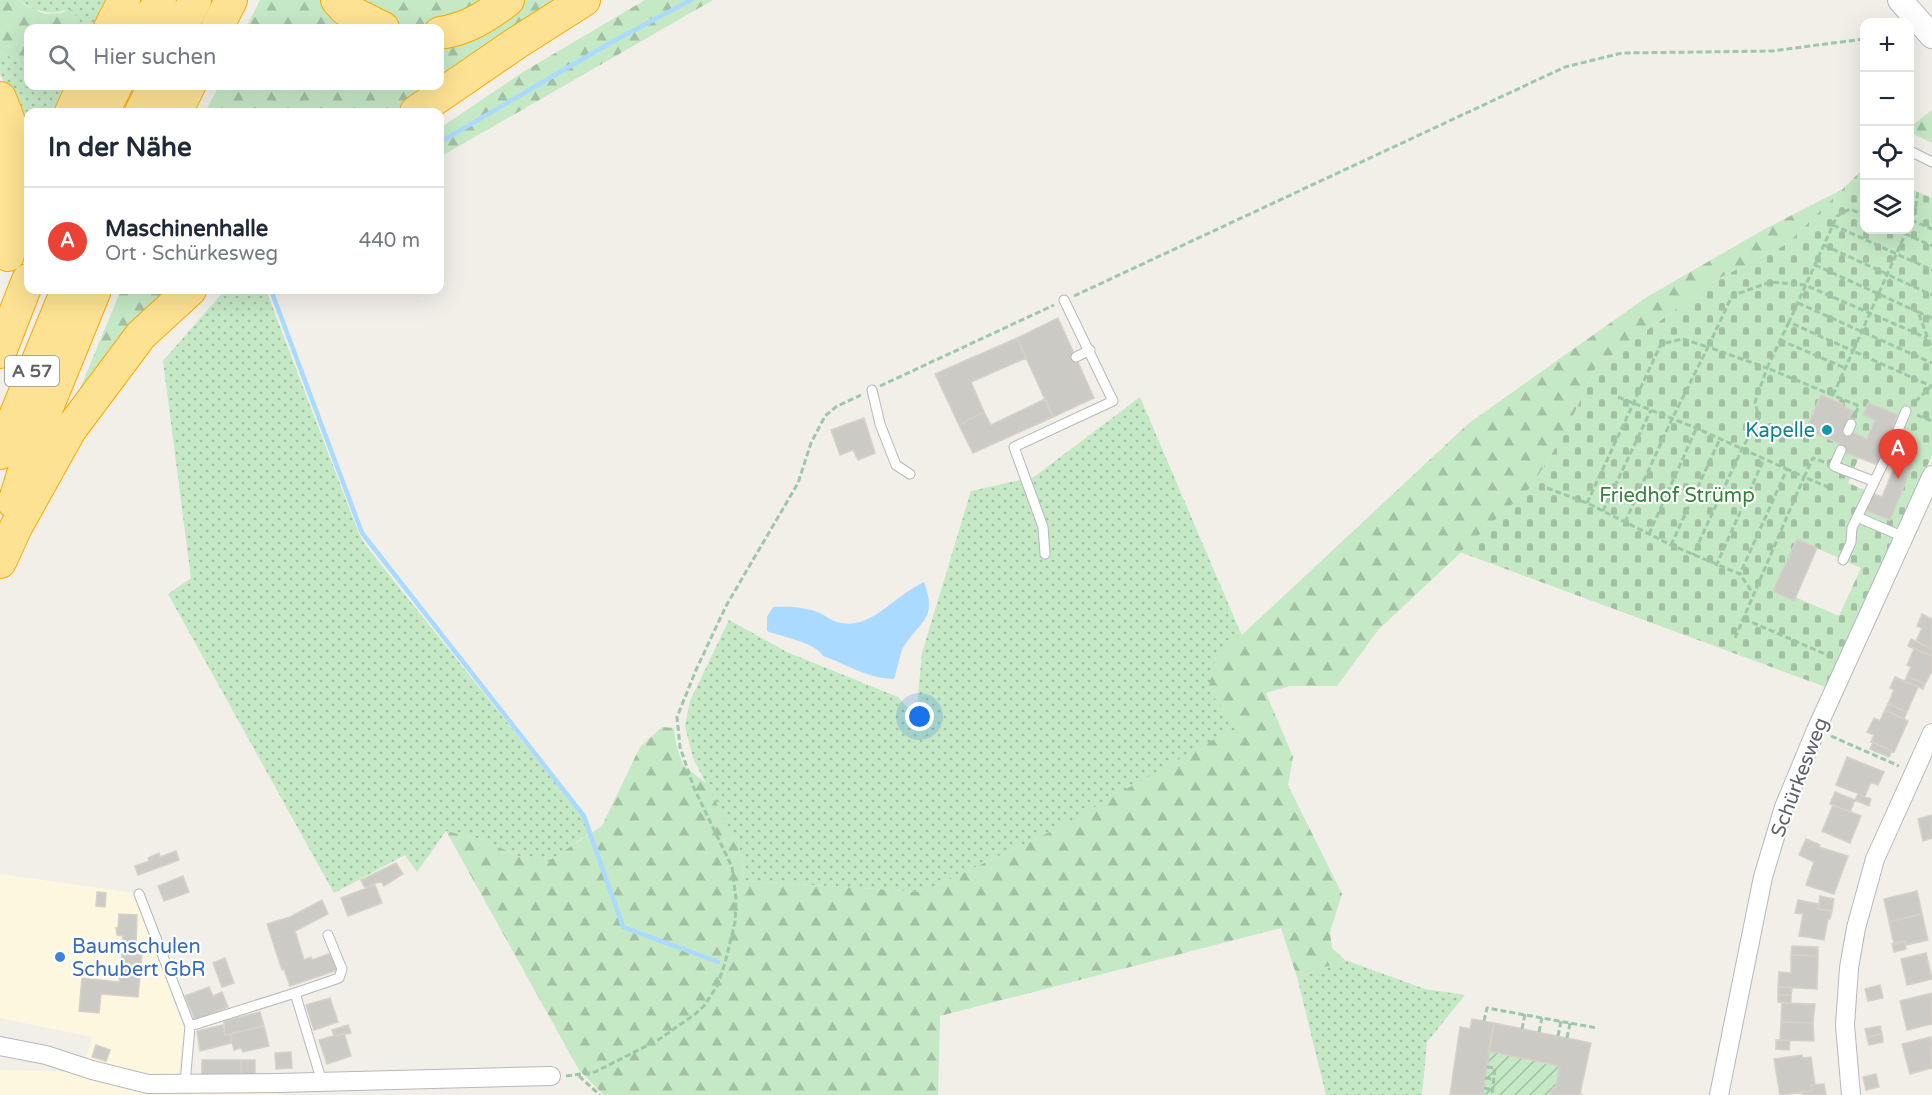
<!DOCTYPE html>
<html lang="de">
<meta charset="utf-8">
<style>
:root{--surface:#fff;--page:#f2f2f3;--text:#1f2937;--muted:#747a83;--line:#e0e1e3;--accent:#ea4335}
body{margin:0;font-family:"Varela Round",sans-serif;background:var(--page);color:var(--text)}
.controls{position:absolute;right:18px;top:18px;display:grid;overflow:hidden;border-radius:12px;box-shadow:0 6px 24px #0002}
.controls button{width:54px;height:54px;display:grid;place-items:center;padding:0;border:0;border-bottom:2px solid var(--line);background:var(--surface);color:var(--text);font:30px sans-serif}
.you{position:absolute;left:920px;top:717px;width:21px;height:21px;margin:-15px;border:4px solid #fff;border-radius:50%;background:#1a73e8;box-shadow:0 0 0 9px #1a73e833}
.badge{display:grid;place-items:center;width:39px;height:39px;border-radius:50%;background:var(--accent);color:#fff;font-size:20px;font-weight:700}
.pin{position:absolute;translate:-50% -50px;filter:drop-shadow(0 2px 3px #0008)}
.pin::after{content:'';position:absolute;top:32px;width:21px;height:18px;background:inherit;clip-path:polygon(0 0,100% 0,50% 100%)}
.list{margin:0;padding:0;list-style:none}
h2{display:flex;justify-content:space-between;align-items:center;height:78px;margin:0;padding:0 24px;font-size:26px}
h2 small{font-size:20px;font-weight:400;color:var(--muted)}
.list li{display:grid;grid-template-columns:39px 1fr auto;gap:18px;align-items:center;box-sizing:border-box;height:108px;padding:0 24px;border-top:2px solid var(--line)}
.list b{display:block;font-size:22px;white-space:nowrap}
.list p{margin:0;font-size:20px;white-space:nowrap;color:var(--muted)}
.list em{font-size:20px;font-style:normal;color:var(--muted)}
.icon{flex:none;width:33px;height:33px;fill:none;stroke:currentColor;stroke-width:2;stroke-linecap:round;stroke-linejoin:round}
.map{position:relative;flex:none;width:1932px;height:1095px;overflow:hidden}
.search{position:absolute;background:var(--surface);box-shadow:0 6px 24px #0002;left:24px;top:24px;width:420px;height:66px;display:flex;align-items:center;gap:15px;box-sizing:border-box;padding:0 21px;border-radius:12px;color:var(--muted);font-size:22px}
.panel{position:absolute;background:var(--surface);box-shadow:0 6px 24px #0002;left:24px;top:108px;width:420px;height:186px;border-radius:12px}
.map>svg:first-child{display:block}
.commercial{fill:#fef7e0}
.grass{fill:url(#grass-dots)}
.forest{fill:url(#forest-firs)}
.cemetery{fill:url(#cemetery-stones);fill-rule:evenodd}
.garden{fill:url(#garden-furrows)}
.water{fill:#aadaff}
.lines{fill:none;stroke-linecap:round;stroke-linejoin:round}
.stream{stroke:#aadaff;stroke-width:4.5}
.building{fill:#cccac5;stroke:#d6d1c6;stroke-width:1.5}
.lane-casing{stroke:#b5b8bc;stroke-width:11}
.street-casing{stroke:#b5b8bc;stroke-width:20}
.secondary-casing{stroke:#b6babf;stroke-width:26}
.highway-casing{stroke:#f9ab00;stroke-width:34}
.path{stroke:#9cc7a9;stroke-width:3;stroke-dasharray:6 3;stroke-linecap:butt}
.lane{stroke:#fff;stroke-width:9}
.street{stroke:#fff;stroke-width:18}
.secondary{stroke:#fff;stroke-width:24}
.highway{stroke:#fde293;stroke-width:32}
.culture-dot{fill:#0f9aa8;stroke:#fff;stroke-width:2}
.shop-dot{fill:#3f7fe0;stroke:#fff;stroke-width:2}
.labels{text-anchor:middle;stroke-width:4.5;stroke-linejoin:round;paint-order:stroke}
.shield{fill:#fff;stroke:#8f9295;stroke-width:1.5}
.shield-label{font-size:18px;font-weight:bold;fill:#5f6368}
.culture-label{font-size:20px;fill:#0d838f;stroke:#fff;text-anchor:end}
.park-label{font-size:20px;fill:#348238;stroke:#fff}
.street-label{font-size:20px;fill:#5f6368;stroke:#fff}
.shop-label{font-size:20px;fill:#366cbe;stroke:#fff;text-anchor:start}
</style>
<div class="map">
<svg width="1932" height="1095" viewBox="0 0 1932 1095">
<defs>
<pattern id="grass-dots" width="8" height="8" patternUnits="userSpaceOnUse" patternTransform="scale(1.5)"><rect width="8" height="8" fill="#c5e8c5"/><path d="M2 2h.1M6 6h.1" fill="none" stroke="#a3c0a4" stroke-width="1.8" stroke-linecap="round"/></pattern>
<pattern id="forest-firs" width="22" height="20" patternUnits="userSpaceOnUse" patternTransform="scale(1.5)"><rect width="22" height="20" fill="#c5e8c5"/><path d="M5 1l3.5 6h-7zM16 11l3.5 6h-7z" fill="#a3c0a4"/></pattern>
<pattern id="cemetery-stones" width="16" height="16" patternUnits="userSpaceOnUse" patternTransform="scale(1.5)"><rect width="16" height="16" fill="#c5e8c5"/><path d="M2 7V4a2 2 0 0 1 4 0v3zM10 15v-3a2 2 0 0 1 4 0v3z" fill="#a3c0a4"/></pattern>
<pattern id="garden-furrows" width="10" height="10" patternUnits="userSpaceOnUse" patternTransform="scale(1.5)"><rect width="10" height="10" fill="#c5e8c5"/><path d="M-1 1l2-2M0 10L10 0M9 11l2-2" fill="none" stroke="#a3c0a4"/></pattern>
</defs>
<rect width="100%" height="100%" fill="#f1efe8"/>
<path class="commercial" d="M0 874 134 893 184 1029 178 1076 278 1083V1095H0V1070L82 1072 92 1037 0 1018Z"/>
<path class="grass" d="M18 0H111L97 28H69L75 23 70 9C51 16 35 12 18 0Z
M0 52 15 59 28 61V86H69L57 112H28V151L15 103 0 74Z
M225 290H266L359 534 366 546 582 816 591 832 547 863 517 856 484 840 446 831 417 872 405 855 334 893 168 594 191 578 163 361Z
M1140 397 1242 636 1215 660 1242 731 1056 829 923 892 744 881 742 855 693 758 685 726 690 701 729 620 787 652 898 697 916 717 922 653 971 491 1034 477Z
M1345 960 1425 989 1465 995 1427 1042 1422 1095H1326L1297 977Z"/>
<path class="forest" d="M0 0H18L26 6 45 14 61 13 70 9 76 12 75 23 69 28H28V61L15 59 0 52Z
M260 0H583L409 112H205L219 86H440V28H246Z
M645 0H713L440 157V128L523 72Z
M1932 110V143L1910 132V127Z
M1843 189 1787 244 1718 279 1596 367 1566 431 1531 487 1379 629 1337 686H1290L1266 693 1293 757 1288 785 1342 894 1330 932 1332 948 1345 960 1297 977 1281 928 940 1016 938 1095H604L579 1070 446 831 484 840 517 856 547 862 602 826 640 747 662 727 674 728 676 744 683 765 707 784 742 855 744 881 923 892 1056 829 1225 733 1241 731 1208 690 1215 660 1469 423 1647 297 1763 230Z
M121 290H178L62 432Z"/>
<path class="cemetery" d="M1862 170 1864 171V230H1910V189L1932 198V455L1828 688 1460 552 1531 487 1566 431 1596 367 1718 279 1787 244ZM1821 395 1842 404 1845 429 1867 439 1875 420 1863 415 1868 403 1898 415 1886 445 1901 452 1890 520 1872 493 1848 483 1859 457 1837 449 1839 443 1806 430ZM1797 539 1861 568 1839 616 1795 597 1793 601 1773 591Z"/>
<path class="garden" d="M1489 1051 1560 1066 1555 1089H1553L1550 1095H1483Z"/>
<path class="water" d="M924 582C938 620 920 620 903 648 900 653 897 670 894 679 869 679 846 664 823 656 817 643 782 637 767 631V617L773 607C788 606 806 607 820 613 826 616 831 620 837 622 860 629 879 613 896 600 905 593 914 587 924 582Z"/>
<g class="lines">
<path class="stream" d="M440 142 610 43 691 0
M271 290 362 533 584 816 623 927 718 962"/>
</g>
<path class="building" d="M1058 318 1094 398 1053 417 1017 338Z
M1017 338 1026 358 971 382 984 412 959 425 935 374Z
M1821 395 1843 404 1842 406 1853 411 1845 429 1867 439 1875 420 1863 415 1868 403 1898 415 1878 465 1837 449 1839 443 1806 430Z
M1045 399 1053 417 973 453 959 425 984 412 991 425Z
M864 418 875 453 858 460 853 450 840 455 831 430Z
M1898 458 1913 464 1890 520 1865 510 1872 493 1882 497Z
M1797 539 1817 548 1794 601 1773 591Z
M1922 614 1932 619V649L1916 641 1922 628 1917 626Z
M1911 639 1932 649V656L1908 646Z
M1914 649 1932 656V671L1925 684 1907 676 1911 667 1907 665Z
M1907 676 1925 684 1923 689 1905 681Z
M1895 677 1918 687 1907 712 1888 704 1894 690 1890 688Z
M1888 704 1907 712 1904 719 1885 710Z
M1885 710 1908 721 1894 752 1871 742 1874 735 1867 732 1874 718 1880 721Z
M1873 742 1892 751 1889 757 1870 749Z
M1847 757 1884 772 1878 785 1871 782 1865 796 1836 785Z
M1835 792 1855 800 1850 812 1830 804Z
M1858 794 1871 799 1869 806 1855 800Z
M1833 805 1861 816 1850 843 1822 831Z
M1932 815V838L1923 841 1918 819Z
M1806 839 1820 845 1819 847 1848 856 1834 894 1806 885 1814 862 1799 855Z
M176 851 179 860 138 875 135 866 149 861 148 858 159 853 160 857Z
M396 863 403 874 384 886 381 881 365 888 361 880Z
M183 876 189 892 164 901 158 886Z
M375 885 382 903 348 916 341 898Z
M1917 891 1922 914 1889 922 1884 899Z
M97 892 106 893 105 907 96 906Z
M1820 896 1834 899 1832 911 1818 909Z
M322 900 328 914 295 931 304 960 311 957 312 960 331 953 337 970 290 986 284 969 282 970 267 924 290 917Z
M1798 900 1819 904 1818 909 1832 911 1830 919H1828L1824 940 1799 936 1803 914 1795 913Z
M119 914 137 915 136 945 122 943 123 936 117 935 116 928H118Z
M1922 914 1928 940 1906 945 1905 941 1894 944 1889 922Z
M1905 941 1906 949 1894 952 1892 944Z
M1792 946 1818 947V956L1791 955Z
M122 953 142 955 138 997 101 994 99 1013 79 1011 82 978 119 982Z
M1926 953 1932 979 1907 985 1901 959Z
M1791 955 1818 956 1817 989 1778 987 1779 972 1791 973Z
M225 958 234 983 222 987 213 963Z
M1880 985 1883 998 1868 1001 1865 989Z
M209 987 213 996 222 992 228 1007 195 1020 185 996Z
M1778 987 1792 988 1791 995H1778Z
M1932 993V1024L1907 1030 1900 1001Z
M1778 995H1791V1003L1778 1002Z
M330 998 338 1022 314 1030 306 1005Z
M1782 1003 1815 1004 1813 1023 1781 1022Z
M260 1012 264 1026 225 1035 224 1021Z
M1472 1019 1494 1023 1483 1095H1450L1460 1027 1470 1029Z
M1781 1022 1813 1023 1814 1041 1780 1040Z
M1494 1023 1591 1043 1580 1094 1583 1095H1550L1553 1088 1555 1089 1560 1066 1488 1051Z
M223 1025 225 1035 230 1034 232 1043 200 1051 197 1031Z
M348 1025 351 1033 334 1036 332 1030Z
M264 1026 269 1046 243 1052 241 1048 234 1050 230 1034Z
M1880 1026 1882 1034 1867 1037 1865 1029Z
M344 1033 351 1056 327 1064 319 1040Z
M1882 1034 1883 1042 1869 1045 1867 1037Z
M1931 1037 1932 1068 1910 1074 1902 1044Z
M1776 1040 1790 1041 1789 1050 1776 1049Z
M96 1045 110 1050 106 1061 92 1057Z
M291 1052 292 1068 276 1069 275 1053Z
M1802 1055 1803 1058 1811 1057 1815 1085H1811L1812 1091 1780 1095 1774 1059Z
M202 1060H241L242 1078H202Z
M241 1060H255V1076H241Z
M1876 1074 1879 1087 1866 1090 1863 1077Z
M1824 1084 1826 1095H1803L1802 1092 1812 1091 1811 1085Z"/>
<g class="lines">
<defs>
<path id="lane" d="M1910 151 1932 162
M1076 357 1090 350
M872 390 880 424 896 465 910 474
M1848 431 1851 424
M1841 450 1834 466 1873 481
M1857 517 1904 537
M1045 554 1043 527 1014 447 1113 401 1064 300
M1843 560 1851 542 1852 528 1891 447 1906 411
M139 894 190 1026 185 1084
M295 993 339 978 342 969 328 935
M190 1026 295 993 322 1082"/>
<path id="street" d="M0 1046 46 1055 92 1070 148 1084 278 1083 551 1076
M1719 1095 1763 877 1784 807 1816 730 1932 475
M1851 1095 1845 1025 1849 968 1856 928 1875 859 1932 733"/>
<path id="secondary" d="M1900 0 1932 36"/>
<path id="highway" d="M337 0 345 9 383 28
M110 28 124 0
M145 28 160 0
M181 28 195 0
M217 28 231 0
M440 33C467 29 486 17 508 0
M0 98C4 108 9 119 11 129 21 170 13 213 8 255
M71 112 83 86
M103 112 116 86
M141 112 154 86
M176 112 189 86
M416 112 515 44 584 0
M0 352 28 280
M0 453 67 290
M14 503 33 442 95 290
M0 562 16 527 70 430 141 335 190 290"/>
</defs>
<use href="#lane" class="lane-casing"/>
<use href="#street" class="street-casing"/>
<use href="#secondary" class="secondary-casing"/>
<use href="#highway" class="highway-casing"/>
<path class="path" d="M1911 220 1932 229
M1910 224 1915 212 1918 190
M1833 225 1932 270
M1897 230 1932 246
M1907 230 1853 351 1931 386 1913 404
M1824 245 1932 295
M1815 265 1918 312
M1074 296 1565 67 1622 53 1772 51 1864 39
M1798 303 1932 363
M1932 318 1918 312 1932 349
M1789 322 1767 368 1859 406 1855 414
M1780 340 1845 368
M880 386 1054 305
M1833 395 1853 351 1789 322 1837 216 1850 209 1864 215
M1618 397 1696 428 1787 469 1740 574
M1917 415 1932 421
M1824 462 1813 458 1804 477 1828 487
M1547 488 1587 503 1671 545 1740 574 1754 595
M1587 503 1661 344 1683 339 1708 347 1732 296 1770 282 1805 285 1927 338
M1603 511 1651 410
M1625 522 1672 419 1708 347 1767 368 1755 402 1759 418 1742 449 1693 555
M1649 534 1696 429
M1671 545 1719 441
M1716 566 1764 459
M1744 619 1832 657
M1735 638 1804 477 1787 469
M1831 736 1899 766
M1484 1021 1487 1008 1597 1028
M1522 1029 1525 1014
M1539 1032 1542 1018
M1558 1036 1561 1021
M1567 1038 1570 1023
M1487 1067 1495 1068 1492 1095
M566 1076 595 1072 658 1040 694 1015 704 1006 717 986 725 963 735 922 736 899 732 867 694 788 680 747 677 717 696 670 726 606 798 483 811 443 825 416 837 406 861 395
M579 1076 600 1095
M1485 1078 1494 1079
M1484 1088 1492 1090"/>
<use href="#lane" class="lane"/>
<use href="#street" class="street"/>
<use href="#secondary" class="secondary"/>
<use href="#highway" class="highway"/>
</g>
<circle class="culture-dot" cx="1827" cy="430" r="6"/>
<circle class="shop-dot" cx="60" cy="957" r="6"/>
<g class="labels">
<rect class="shield" x="5" y="356" width="54" height="30" rx="4.5"/>
<g class="shield-label">
<text x="32" y="377">A 57</text>
</g>
<g class="culture-label">
<text x="1815" y="437">Kapelle</text>
</g>
<g class="park-label">
<text x="1677" y="502">Friedhof Strümp</text>
</g>
<g class="street-label">
<text transform="translate(1799 777) rotate(-69)" y="7">Schürkesweg</text>
</g>
<g class="shop-label">
<text x="72" y="953">Baumschulen<tspan x="72" dy="23">Schubert GbR</tspan></text>
</g>
</g>
</svg>
<div class="controls">
<button>+</button>
<button>−</button>
<button><svg class="icon" aria-label="locate" viewBox="0 0 24 24"><circle cx="12" cy="12" r="6"/><path d="M12 2v4M12 18v4M2 12h4M18 12h4"/></svg></button>
<button><svg class="icon" aria-label="layers" viewBox="0 0 24 24"><path d="M12 4l9 5-9 5-9-5zM3 14l9 5 9-5"/></svg></button>
</div>
<div class="you"></div>
<div class="pin badge" style="left:1898px;top:479px">A</div>
<div class="search"><svg class="icon" aria-label="search" viewBox="0 0 24 24"><circle cx="10" cy="10" r="6"/><path d="M15 15l6 6"/></svg>Hier suchen</div>
<section class="panel">
<h2>In der Nähe<small></small></h2>
<ul class="list">
<li><span class="badge">A</span><div><b>Maschinenhalle</b><p>Ort · Schürkesweg</p></div><em>440 m</em></li>
</ul>
</section>
</div>
